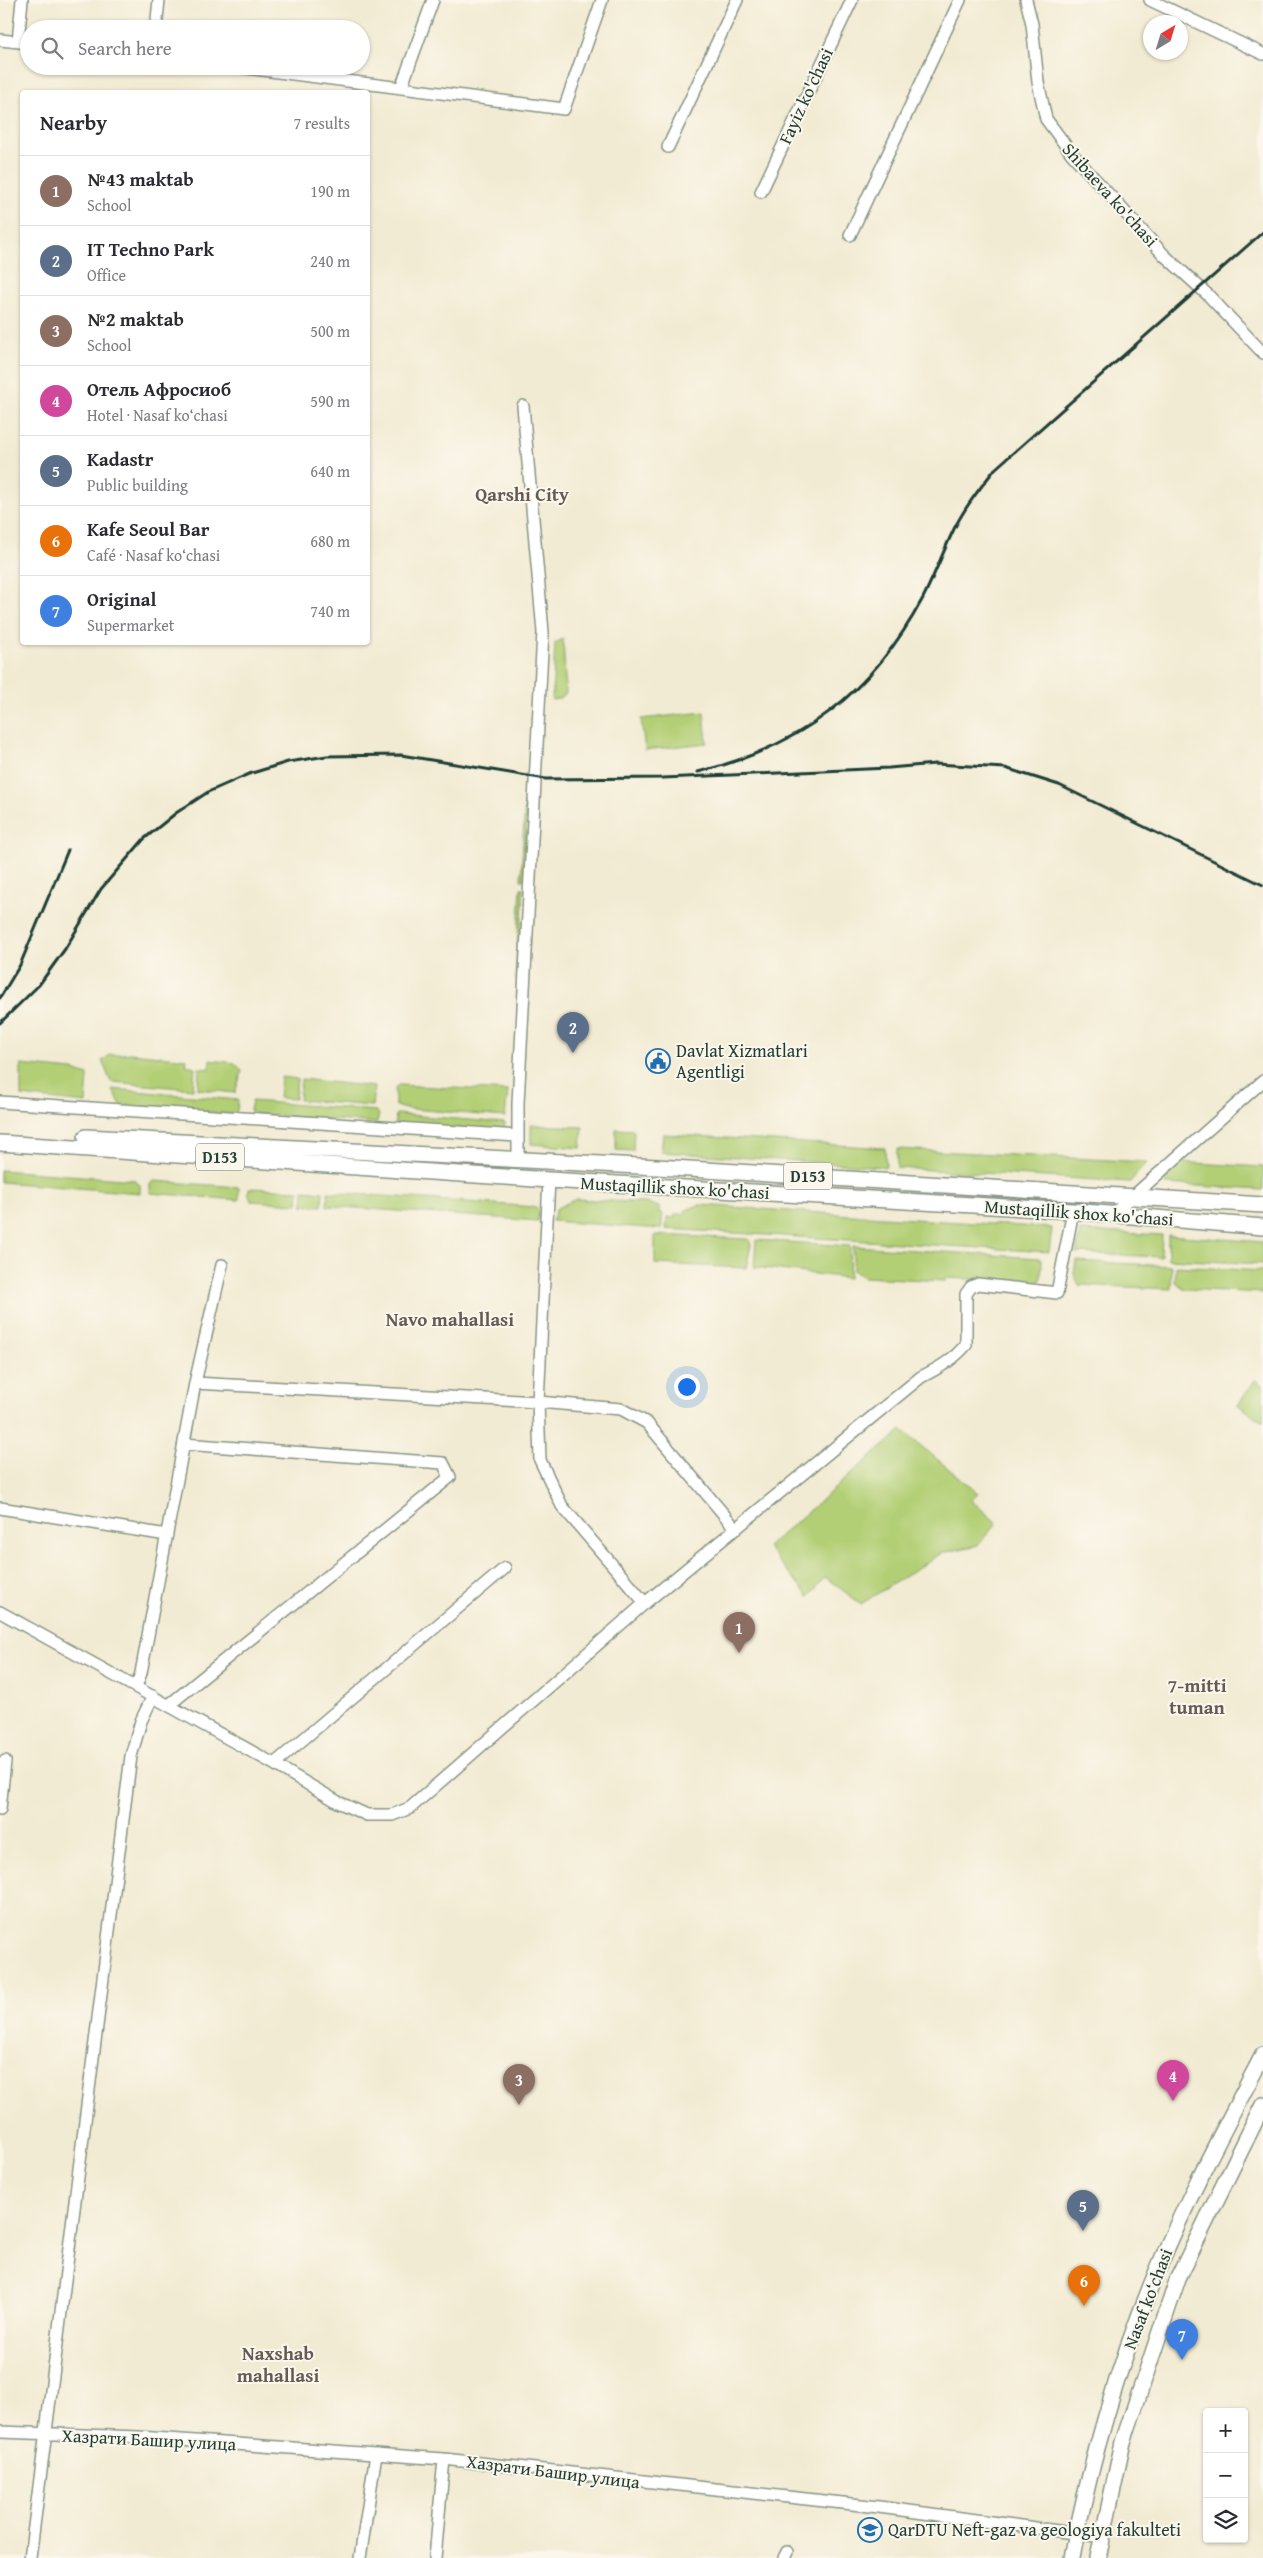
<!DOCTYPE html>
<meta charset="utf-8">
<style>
:root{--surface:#fff;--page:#f7f7f7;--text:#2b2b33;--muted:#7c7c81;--line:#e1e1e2;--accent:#db2777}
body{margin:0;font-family:"Gentium Book Plus",serif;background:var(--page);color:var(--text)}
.controls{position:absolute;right:15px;bottom:15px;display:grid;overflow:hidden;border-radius:5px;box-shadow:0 1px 4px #0004}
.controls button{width:45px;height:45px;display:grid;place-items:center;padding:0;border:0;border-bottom:1px solid var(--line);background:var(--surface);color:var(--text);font:25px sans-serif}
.compass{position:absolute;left:1143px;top:15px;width:45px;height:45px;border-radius:50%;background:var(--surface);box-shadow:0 1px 4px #0004;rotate:38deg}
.you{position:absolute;left:686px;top:1386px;width:18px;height:18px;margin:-12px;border:4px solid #fff;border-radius:50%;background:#1a73e8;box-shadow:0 0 0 8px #1a73e833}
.badge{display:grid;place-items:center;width:32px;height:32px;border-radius:50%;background:var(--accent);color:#fff;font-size:16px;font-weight:700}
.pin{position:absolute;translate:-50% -41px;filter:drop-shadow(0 1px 2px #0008)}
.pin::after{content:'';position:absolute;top:26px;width:18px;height:15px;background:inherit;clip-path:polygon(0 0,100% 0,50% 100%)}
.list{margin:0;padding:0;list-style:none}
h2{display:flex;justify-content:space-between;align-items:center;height:65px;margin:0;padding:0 20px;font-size:21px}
h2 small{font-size:16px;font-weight:400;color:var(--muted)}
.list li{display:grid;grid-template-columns:32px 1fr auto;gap:15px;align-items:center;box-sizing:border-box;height:70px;padding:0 20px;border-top:1px solid var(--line)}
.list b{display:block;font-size:19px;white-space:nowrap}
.list p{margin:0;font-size:16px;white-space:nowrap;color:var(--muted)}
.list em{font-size:16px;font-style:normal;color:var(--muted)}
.icon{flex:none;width:28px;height:28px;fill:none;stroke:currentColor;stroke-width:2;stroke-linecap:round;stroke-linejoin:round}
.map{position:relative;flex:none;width:1263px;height:2558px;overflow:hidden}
.search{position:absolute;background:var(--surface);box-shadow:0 1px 4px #0004;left:20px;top:20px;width:350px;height:55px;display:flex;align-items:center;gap:12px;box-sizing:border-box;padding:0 18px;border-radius:28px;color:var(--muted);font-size:19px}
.panel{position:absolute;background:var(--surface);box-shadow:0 1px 4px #0004;left:20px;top:90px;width:350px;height:555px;border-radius:5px}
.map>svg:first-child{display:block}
.green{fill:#b2cf75;stroke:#688654}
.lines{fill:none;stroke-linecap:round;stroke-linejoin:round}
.minor-casing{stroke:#889484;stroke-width:14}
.major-casing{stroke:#889484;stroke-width:18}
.minor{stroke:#fff;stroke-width:11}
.major{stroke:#fff;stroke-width:15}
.rail{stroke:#1f3d34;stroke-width:3}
.labels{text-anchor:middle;stroke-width:4;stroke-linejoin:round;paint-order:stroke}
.shield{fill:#fbf7ec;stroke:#61756b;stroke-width:1}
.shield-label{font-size:16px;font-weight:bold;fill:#1f3d34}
.street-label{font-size:18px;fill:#1f3d34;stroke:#fbf7ec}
.poi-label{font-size:18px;fill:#1f3d34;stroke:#fbf7ec;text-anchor:start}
.neighbourhood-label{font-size:19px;font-weight:bold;fill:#665b54;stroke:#fbf7ec}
</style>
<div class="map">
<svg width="1263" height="2558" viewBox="0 0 1263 2558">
<rect width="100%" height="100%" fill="#fbf7ec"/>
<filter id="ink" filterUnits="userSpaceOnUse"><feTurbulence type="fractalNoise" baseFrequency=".02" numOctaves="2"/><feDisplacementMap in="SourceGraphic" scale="10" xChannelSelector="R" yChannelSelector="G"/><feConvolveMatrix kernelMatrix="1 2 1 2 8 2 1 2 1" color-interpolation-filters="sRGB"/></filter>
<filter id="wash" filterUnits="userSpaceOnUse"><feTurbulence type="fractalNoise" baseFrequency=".0096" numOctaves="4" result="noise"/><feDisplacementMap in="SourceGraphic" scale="20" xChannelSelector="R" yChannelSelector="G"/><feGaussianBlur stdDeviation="1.12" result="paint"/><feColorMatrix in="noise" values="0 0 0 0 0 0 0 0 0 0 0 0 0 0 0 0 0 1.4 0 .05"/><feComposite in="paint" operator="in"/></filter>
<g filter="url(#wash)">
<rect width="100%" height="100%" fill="#f2ebd3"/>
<path class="green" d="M563 639 566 694 559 699 552 700 555 643Z
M704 712 707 743 645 750 641 719Z
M526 782 529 783 524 880H521Z
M521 888H524L518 980H515Z
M132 1053 187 1059 186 1065 195 1067 193 1089 111 1082 102 1061 110 1055Z
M210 1060 235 1063 242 1071 235 1093 198 1089 199 1068 209 1069Z
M21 1065 73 1070 88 1075 86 1103 21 1096Z
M281 1077 297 1079 295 1099 279 1098Z
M301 1079 374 1087 372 1106 299 1100Z
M398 1085 508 1091 505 1117 401 1108 395 1105V1089Z
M112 1089 238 1100 237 1111 232 1114 121 1105Z
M252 1101 376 1111 379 1114 377 1123 254 1114 250 1110Z
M396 1114 505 1123 504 1131 395 1124Z
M531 1125 583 1127 581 1148 531 1144Z
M616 1129 634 1130 633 1151 616 1150Z
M663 1134 885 1148 886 1167 661 1152Z
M897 1149 1148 1162 1130 1182 897 1168Z
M1176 1162 1263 1167V1190L1166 1184 1164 1180Z
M0 1170 135 1180 140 1185V1193L0 1182Z
M154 1181 239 1187V1200L150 1193V1184Z
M249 1188 299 1190 298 1204 251 1201 248 1193Z
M304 1190 323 1192 322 1206 303 1205Z
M328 1192 536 1207 539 1210 538 1221 327 1206Z
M576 1199 647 1203 659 1207V1213L663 1214 661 1229 552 1221 557 1208Z
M699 1205 1052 1228 1049 1252 666 1229 667 1217 675 1218V1214H684L686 1210Z
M1080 1231 1162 1235 1161 1257 1076 1253Z
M655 1235 749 1239 751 1245 746 1268 655 1264Z
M1168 1235 1263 1242V1264L1168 1259Z
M756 1240 850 1246 849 1278 754 1267Z
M853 1246 1038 1258 1042 1260 1041 1280 1036 1282 947 1278 945 1281 863 1277 853 1271Z
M1076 1261 1172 1266 1171 1289 1079 1285 1074 1274Z
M1176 1266 1263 1271V1293L1185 1289 1175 1282Z
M1255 1380 1263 1385V1422L1238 1405Z
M902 1430 978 1493 971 1500 997 1523 978 1545 942 1553 861 1604 825 1577 809 1597 767 1547Z"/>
</g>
<g filter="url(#ink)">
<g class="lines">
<defs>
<path id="minor" d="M1026 0 1032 24 1038 82 1046 119 1072 154 1164 255 1208 295 1263 353
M1150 0 1263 54
M156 29 159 0
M0 40 29 43
M18 42 22 0
M231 66 564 109 602 0
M401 88 433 0
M668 147 737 0
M761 192 852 0
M850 235 960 0
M0 1102 518 1136
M518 1160V1103L543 632 523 406
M549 1180 538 1402 540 1460 562 1506 645 1603
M1113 1214 1263 1081
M195 1383 538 1402 621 1409 647 1423 736 1529
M0 1508 167 1535
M0 1612 274 1764 338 1802 367 1815H392L410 1808 645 1603 921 1377C939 1368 953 1360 966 1345V1294L971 1287 978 1284 1057 1293 1073 1211
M136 1687 141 1673 195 1383 222 1265
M169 1705 450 1477 443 1463 184 1444
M274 1764 505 1568
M0 1809 5 1761
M0 2432 139 2437 444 2459 879 2507 1103 2537
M30 2558 131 1756 141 1721 153 1696
M360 2558 376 2454
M435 2558 444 2459
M784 2558 787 2552"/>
<path id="major" d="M86 1137 657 1167 1263 1205
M0 1143 549 1180 1073 1211 1263 1227
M1072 2558C1089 2466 1119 2362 1155 2276 1186 2200 1225 2127 1263 2055
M1098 2558 1123 2442 1178 2278 1263 2105"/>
</defs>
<use href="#minor" class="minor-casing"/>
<use href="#major" class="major-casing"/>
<use href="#minor" class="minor"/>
<use href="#major" class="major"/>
<path class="rail" d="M698 772C801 747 873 692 923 598 934 576 943 552 954 529 965 507 980 488 995 469L1263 232
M0 998 20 965 68 850
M0 1023 39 985 65 949 101 889 144 839 176 813 208 792 249 774 288 762 327 756 401 755 546 779 663 778 889 768 935 764 1005 768 1059 785 1263 885"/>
</g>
</g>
<defs>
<symbol id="civic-ring" viewBox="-11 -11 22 22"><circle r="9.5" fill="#fbf7ec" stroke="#1f6fb2" stroke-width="1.5"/><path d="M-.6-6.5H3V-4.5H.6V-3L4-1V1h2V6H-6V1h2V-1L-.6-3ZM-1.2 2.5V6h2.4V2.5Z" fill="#1f6fb2"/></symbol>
<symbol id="university-ring" viewBox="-11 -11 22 22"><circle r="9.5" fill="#fbf7ec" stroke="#1f6fb2" stroke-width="1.5"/><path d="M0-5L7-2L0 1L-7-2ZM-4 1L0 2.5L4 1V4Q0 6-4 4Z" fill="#1f6fb2"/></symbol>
</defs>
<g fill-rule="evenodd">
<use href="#civic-ring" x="644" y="1047" width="28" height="28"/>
<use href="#university-ring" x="856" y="2516" width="28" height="28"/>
</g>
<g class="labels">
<g class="shield">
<rect x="196" y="1143.5" width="48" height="27" rx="4"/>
<rect x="784" y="1162.5" width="48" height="27" rx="4"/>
</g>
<g class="shield-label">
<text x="220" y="1163">D153</text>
<text x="808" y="1182">D153</text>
</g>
<g class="street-label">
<text transform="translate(806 96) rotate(-65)" y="6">Fayiz ko'chasi</text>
<text transform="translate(1110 195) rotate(48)" y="6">Shibaeva ko'chasi</text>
<text transform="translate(675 1188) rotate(3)" y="6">Mustaqillik shox ko'chasi</text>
<text transform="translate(1079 1213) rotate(4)" y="6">Mustaqillik shox ko'chasi</text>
<text transform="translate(1148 2299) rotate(-69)" y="6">Nasaf ko‘chasi</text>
<text transform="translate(149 2440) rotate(3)" y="6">Хазрати Башир улица</text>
<text transform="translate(553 2472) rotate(7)" y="6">Хазрати Башир улица</text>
</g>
<g class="poi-label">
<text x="676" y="1057">Davlat Xizmatlari<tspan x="676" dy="21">Agentligi</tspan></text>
<text x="888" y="2536">QarDTU Neft-gaz va geologiya fakulteti</text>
</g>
<g class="neighbourhood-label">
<text x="522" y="501">Qarshi City</text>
<text x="450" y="1326">Navo mahallasi</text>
<text x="1197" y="1692">7-mitti<tspan x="1197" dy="22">tuman</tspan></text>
<text x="278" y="2360">Naxshab<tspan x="278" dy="22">mahallasi</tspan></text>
</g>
</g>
</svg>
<div class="controls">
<button>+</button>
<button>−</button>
<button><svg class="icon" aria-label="layers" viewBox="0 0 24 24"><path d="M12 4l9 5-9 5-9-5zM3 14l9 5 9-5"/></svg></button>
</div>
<svg class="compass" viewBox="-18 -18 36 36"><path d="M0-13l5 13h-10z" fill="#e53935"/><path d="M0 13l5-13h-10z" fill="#7c7c81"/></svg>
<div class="you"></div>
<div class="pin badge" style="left:739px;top:1653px;background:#8d6e63">1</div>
<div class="pin badge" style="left:573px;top:1053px;background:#5c6f8a">2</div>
<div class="pin badge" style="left:519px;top:2105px;background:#8d6e63">3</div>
<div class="pin badge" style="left:1173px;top:2101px;background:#d1479c">4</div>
<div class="pin badge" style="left:1083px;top:2231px;background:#5c6f8a">5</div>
<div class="pin badge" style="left:1084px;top:2306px;background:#e8710a">6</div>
<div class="pin badge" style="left:1182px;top:2360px;background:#3f7fe0">7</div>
<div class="search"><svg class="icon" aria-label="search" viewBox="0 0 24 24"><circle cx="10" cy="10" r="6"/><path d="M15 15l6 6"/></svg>Search here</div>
<section class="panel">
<h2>Nearby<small>7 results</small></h2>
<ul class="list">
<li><span class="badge" style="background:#8d6e63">1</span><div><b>№43 maktab</b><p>School</p></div><em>190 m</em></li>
<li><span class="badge" style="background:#5c6f8a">2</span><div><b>IT Techno Park</b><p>Office</p></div><em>240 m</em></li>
<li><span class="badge" style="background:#8d6e63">3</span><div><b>№2 maktab</b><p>School</p></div><em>500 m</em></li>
<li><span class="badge" style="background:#d1479c">4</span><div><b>Отель Афросиоб</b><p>Hotel · Nasaf ko‘chasi</p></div><em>590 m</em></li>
<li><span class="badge" style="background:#5c6f8a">5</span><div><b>Kadastr</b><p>Public building</p></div><em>640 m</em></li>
<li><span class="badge" style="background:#e8710a">6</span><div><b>Kafe Seoul Bar</b><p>Café · Nasaf ko‘chasi</p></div><em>680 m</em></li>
<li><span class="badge" style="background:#3f7fe0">7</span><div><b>Original</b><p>Supermarket</p></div><em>740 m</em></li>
</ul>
</section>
</div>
